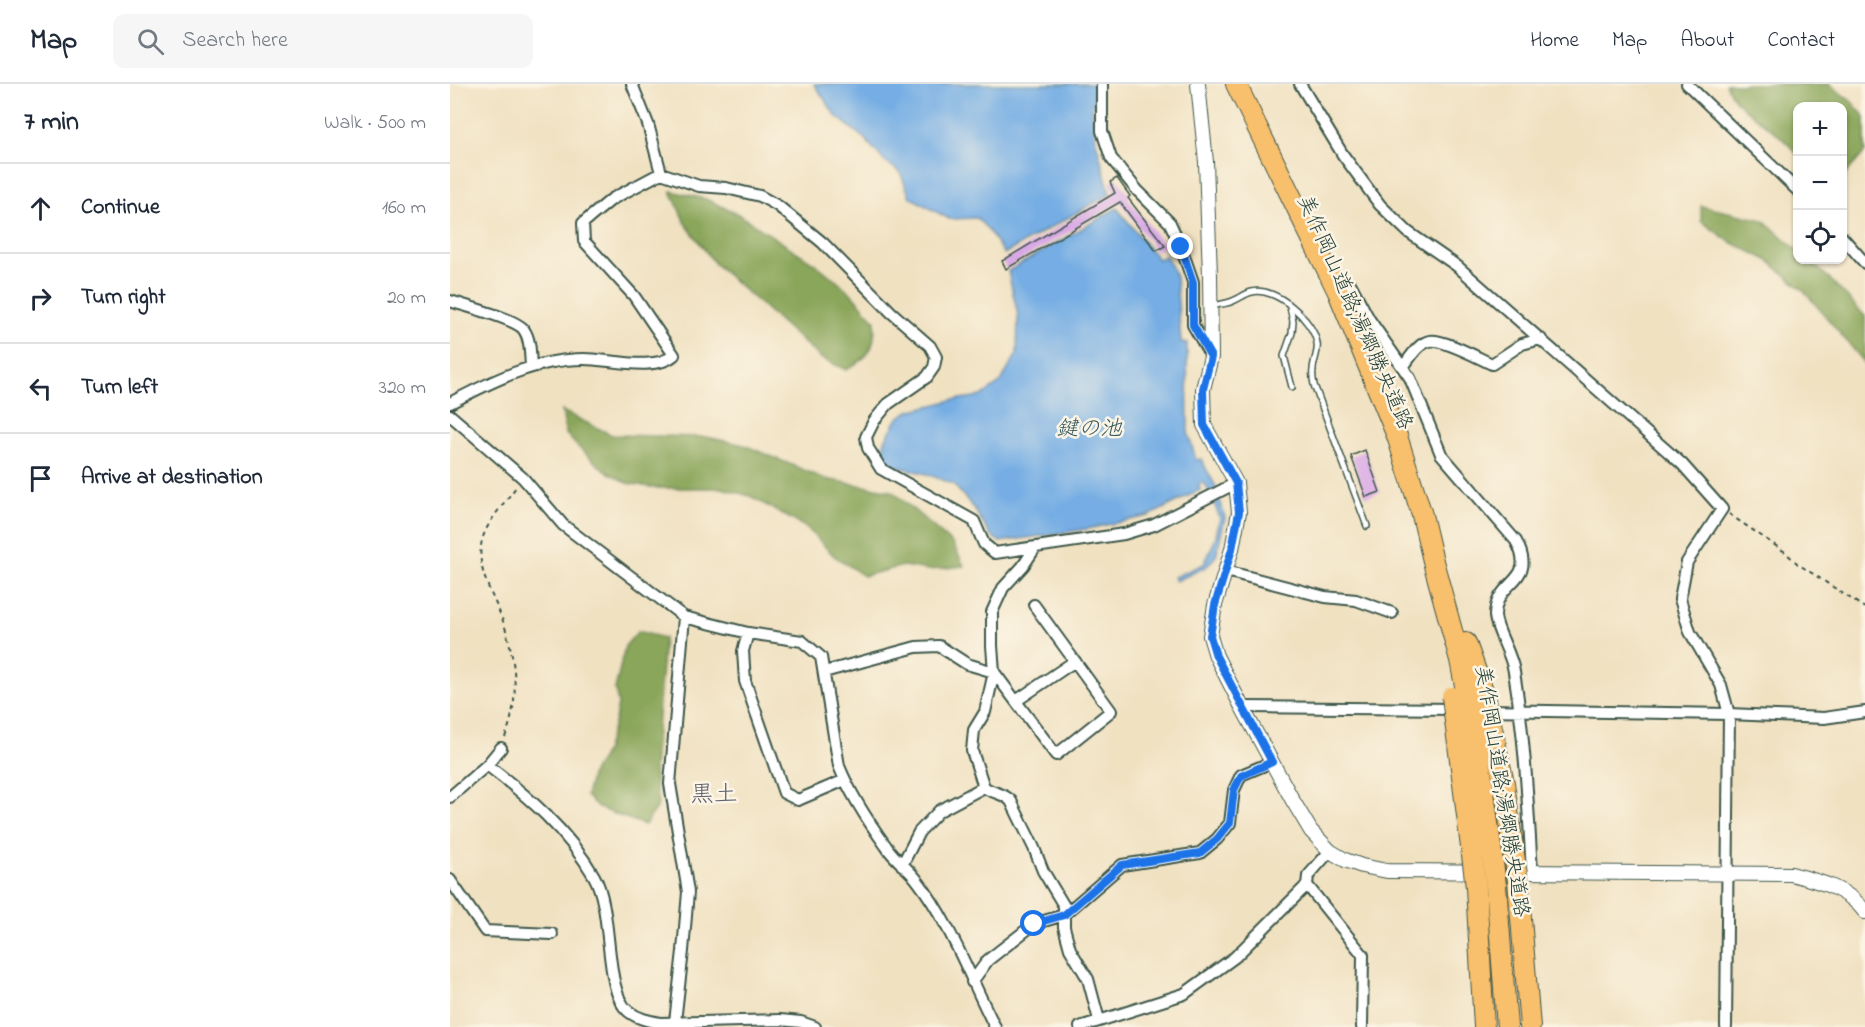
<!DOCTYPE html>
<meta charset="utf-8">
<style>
:root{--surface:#fff;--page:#f6f6f7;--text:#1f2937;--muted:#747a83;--line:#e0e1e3}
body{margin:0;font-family:"Indie Flower","Klee One",sans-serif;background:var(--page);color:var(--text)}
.controls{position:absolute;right:18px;top:18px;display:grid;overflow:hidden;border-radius:12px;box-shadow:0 2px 4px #0004}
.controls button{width:54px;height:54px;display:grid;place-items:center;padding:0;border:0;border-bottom:2px solid var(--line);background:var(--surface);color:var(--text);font:30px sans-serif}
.stop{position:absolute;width:18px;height:18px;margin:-14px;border:4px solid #1a73e8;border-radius:50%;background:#fff}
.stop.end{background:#1a73e8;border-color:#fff;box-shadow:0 2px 6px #0008}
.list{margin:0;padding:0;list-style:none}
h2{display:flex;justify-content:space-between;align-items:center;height:78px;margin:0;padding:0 24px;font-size:26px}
h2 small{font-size:20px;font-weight:400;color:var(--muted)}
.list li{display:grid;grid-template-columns:39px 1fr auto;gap:18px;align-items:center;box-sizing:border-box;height:90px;padding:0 24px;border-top:2px solid var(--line)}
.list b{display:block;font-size:22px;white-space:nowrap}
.list em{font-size:20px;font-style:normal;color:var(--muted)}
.icon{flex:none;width:33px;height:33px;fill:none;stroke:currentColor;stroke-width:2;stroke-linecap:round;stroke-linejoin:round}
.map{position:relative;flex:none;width:1415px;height:943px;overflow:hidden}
header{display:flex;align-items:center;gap:36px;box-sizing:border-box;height:84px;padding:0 30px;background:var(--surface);border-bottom:2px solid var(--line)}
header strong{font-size:28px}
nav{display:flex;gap:33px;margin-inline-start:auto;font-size:21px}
.search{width:420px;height:54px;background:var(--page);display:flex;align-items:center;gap:15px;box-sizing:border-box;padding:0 21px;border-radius:12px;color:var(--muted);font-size:22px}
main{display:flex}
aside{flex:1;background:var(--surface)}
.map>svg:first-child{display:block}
.forest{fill:#8aa65a;stroke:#547247;stroke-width:1.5}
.water{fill:#74ade4;stroke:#4a758c;stroke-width:1.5}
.building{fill:#d9a9e6}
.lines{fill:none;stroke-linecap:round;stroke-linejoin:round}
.service-casing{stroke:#3e5649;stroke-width:8}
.minor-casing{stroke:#3e5649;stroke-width:14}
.tertiary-casing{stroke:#3e5649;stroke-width:16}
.motorway-casing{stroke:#3e5649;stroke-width:22}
.path{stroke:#3e5649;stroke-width:2;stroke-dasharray:4.5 4.5;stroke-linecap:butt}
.service{stroke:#fff;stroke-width:5}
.minor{stroke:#fff;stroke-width:10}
.tertiary{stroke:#fff;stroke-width:14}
.motorway{stroke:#f8bf6c;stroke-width:20}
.motorway-bridge-casing{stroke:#3e5649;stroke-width:22;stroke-linecap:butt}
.motorway-bridge{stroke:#f8bf6c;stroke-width:20}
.route{stroke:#1a73e8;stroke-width:8}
.labels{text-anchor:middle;stroke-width:5;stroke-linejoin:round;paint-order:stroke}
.street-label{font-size:21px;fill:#1f3d34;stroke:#fcf5e5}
.water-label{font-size:22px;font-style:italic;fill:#345960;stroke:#fcf5e5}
.quarter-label{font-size:24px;fill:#606372;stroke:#fcf5e5}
</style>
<header>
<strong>Map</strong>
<div class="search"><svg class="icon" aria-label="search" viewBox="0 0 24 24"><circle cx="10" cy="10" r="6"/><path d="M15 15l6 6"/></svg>Search here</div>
<nav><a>Home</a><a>Map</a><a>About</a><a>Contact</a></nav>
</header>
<main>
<aside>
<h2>7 min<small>Walk · 500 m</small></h2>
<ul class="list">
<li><svg class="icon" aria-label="ahead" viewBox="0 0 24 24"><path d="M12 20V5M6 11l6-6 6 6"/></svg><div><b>Continue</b></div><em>160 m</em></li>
<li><svg class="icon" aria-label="right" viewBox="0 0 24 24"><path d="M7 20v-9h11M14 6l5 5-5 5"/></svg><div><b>Turn right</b></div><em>20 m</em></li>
<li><svg class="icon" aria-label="left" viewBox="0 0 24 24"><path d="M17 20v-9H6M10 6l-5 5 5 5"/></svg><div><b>Turn left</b></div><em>320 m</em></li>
<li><svg class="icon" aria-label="arrive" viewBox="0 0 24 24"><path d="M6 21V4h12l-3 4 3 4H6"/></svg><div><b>Arrive at destination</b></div></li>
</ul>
</aside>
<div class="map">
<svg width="1415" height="943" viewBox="0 0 1415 943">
<rect width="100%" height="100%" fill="#fcf5e5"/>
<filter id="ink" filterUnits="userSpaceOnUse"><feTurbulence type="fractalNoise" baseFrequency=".0167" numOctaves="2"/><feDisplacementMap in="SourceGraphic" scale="12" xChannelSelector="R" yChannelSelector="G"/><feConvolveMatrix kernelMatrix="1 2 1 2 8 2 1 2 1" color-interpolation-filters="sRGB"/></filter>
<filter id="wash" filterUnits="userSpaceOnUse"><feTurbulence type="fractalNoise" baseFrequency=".008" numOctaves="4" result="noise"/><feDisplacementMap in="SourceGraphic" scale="24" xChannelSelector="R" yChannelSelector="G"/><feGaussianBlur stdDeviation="1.35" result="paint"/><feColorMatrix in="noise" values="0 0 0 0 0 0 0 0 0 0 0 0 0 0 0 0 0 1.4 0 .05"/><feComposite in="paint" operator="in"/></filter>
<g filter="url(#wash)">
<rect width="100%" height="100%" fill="#f0e1c1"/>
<path class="forest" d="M1276 0H1379L1401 17 1415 33V68L1393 93 1392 22H1348L1347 70C1341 63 1334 56 1327 50 1309 35 1284 22 1276 0Z
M221 107 256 115 288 130 367 181 399 207 425 236C425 265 421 272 396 286L371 274 265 180 235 139Z
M1251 122 1313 136 1347 166 1348 176H1359L1378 193 1415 232V279L1355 208 1319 177 1279 157 1251 137Z
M112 327 162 351 257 353 294 361 375 395 442 407 503 460 514 482 479 486 453 482 414 492 384 472 357 444 300 412 272 404H206L177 399 154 386 127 362 116 350Z
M188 547 214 554 204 685 208 721 195 741 149 724 136 712 141 692 155 668 165 636 168 620 165 605 175 562Z"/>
<path class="water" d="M364 0H646L642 27 646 57 660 110 554 170 538 146 527 134 499 135 460 113 450 88 435 78 415 55 386 32Z
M667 124 708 175 716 172 726 193 731 258 737 259 738 348 746 376 751 375 766 403 775 434 766 472 756 483 726 497 724 493 754 480 765 456 770 434 758 405 752 398 749 400 750 406 699 432 637 445 550 458 540 451 523 423 503 400 477 390 437 380 432 372 435 356 448 334 459 327 503 316 531 312 550 299 567 270 568 231 558 187Z"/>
<g id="blocks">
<path class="building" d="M667 94 680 112 678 114 715 162 706 167 670 118 556 185 552 177 665 109 660 98Z
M915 366 930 408 916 413 901 372Z"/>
</g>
</g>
<g filter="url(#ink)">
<use href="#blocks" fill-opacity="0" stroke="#3e5649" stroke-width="1.5"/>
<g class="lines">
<defs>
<path id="service" d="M762 222C769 220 778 220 785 216 790 214 796 209 802 208 826 202 863 236 867 259 869 268 863 277 863 286 862 291 863 296 864 301L917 442
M840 223 843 237 842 249 834 272 842 303"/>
<path id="minor" d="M182 0 198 40 211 89
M652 0V47L661 74 687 106 720 139 731 163 743 198V241L761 272
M850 0 893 71 930 121 958 148 1007 182 1232 380 1272 425 1237 478 1230 515 1240 548 1271 601 1279 630 1276 943
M1237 0 1348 107
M1392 153 1415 179
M901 201 919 235 960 294 991 370 1066 457C1089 500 1045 494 1045 532 1046 547 1062 570 1064 588 1075 654 1078 721 1082 788
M0 217C15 222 67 235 74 246 81 256 80 271 81 283
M953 283C960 274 968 259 980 257 994 255 1028 274 1042 280L1072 260 1091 255
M0 319C42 297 86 275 134 275 159 275 205 288 224 271L184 212 134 157 133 139 162 115 211 89 249 102 276 104 310 112 328 122 373 159 441 228 480 262 486 273 484 283 477 293 438 320 424 337 416 353 418 364 431 385 524 437 534 460 545 469 674 450 704 441 786 399
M0 331 73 394 113 441 234 533 298 549 352 557 371 573 389 682C399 707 420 740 436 762 444 775 458 784 467 796 501 840 520 894 545 943
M776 487 875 513 906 516 942 529
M298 549 293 567 295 597 334 709 348 716 395 696
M374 588 466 563 489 562 517 580 544 588 606 671 661 627 584 521
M566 617 625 577
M792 623 1007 625
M1035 626 1279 630 1374 634 1415 628
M37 681C78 712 118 747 144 792 164 827 153 905 178 927 188 935 199 937 211 939L330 936 351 938 365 943
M534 703C543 710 553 708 561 717L584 764 593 787 614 822V843L620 865 638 895 649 936
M0 713 37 681 51 664
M452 781 469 748 489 727 534 703 522 667 524 646 535 628 544 588 542 562V528L553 504 573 482 585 464
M0 796 35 847 102 850
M857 801 913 871 912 943
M522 898 538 876 584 840 614 831 672 781 750 769 767 755 780 739 784 706 791 691 822 678
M225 938 233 867 238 808 220 700 234 533
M630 943 734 910 785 873 857 801 858 792 880 767"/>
<path id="tertiary" d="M748 0 756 78 760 191 761 273 753 305 754 341 786 399 789 428 782 465 765 521 760 552 766 572 792 623 843 717 861 747 880 767 895 776 912 782 937 787 1341 790C1368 797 1398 804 1415 828"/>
<path id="motorway" d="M786 0 888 208 947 352 972 431 984 481 1010 576 1017 612
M1016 559 1035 612
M1068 798 1080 943
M1046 801 1057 943
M1026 803 1034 943"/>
</defs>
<use href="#service" class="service-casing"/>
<use href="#minor" class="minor-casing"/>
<use href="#tertiary" class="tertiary-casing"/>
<use href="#motorway" class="motorway-casing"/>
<path class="path" d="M1279 430 1335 468 1348 480 1415 524
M55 653C70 617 66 577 54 540 45 513 23 484 33 453 38 437 56 417 66 403"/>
<use href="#service" class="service"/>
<use href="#minor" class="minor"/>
<use href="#tertiary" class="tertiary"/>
<use href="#motorway" class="motorway"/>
<defs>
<path id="motorway-bridge" d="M1017 612 1033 700 1046 801
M1035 612 1054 699 1068 798
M1002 613 1026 803"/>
</defs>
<use href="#motorway-bridge" class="motorway-bridge-casing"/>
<use href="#motorway-bridge" class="motorway-bridge"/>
</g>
</g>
<g class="lines" filter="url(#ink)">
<path class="route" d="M584 840 614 831 672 781 750 769 767 755 780 739 784 706 791 692 822 678 766 572 760 552 765 521 782 465 789 428 786 399 754 341 753 305 761 273 743 241V198L731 163"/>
</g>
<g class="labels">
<g class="street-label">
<text transform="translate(906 228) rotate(66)" y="7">美作岡山道路;湯郷勝央道路</text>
<text transform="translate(1053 707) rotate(81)" y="7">美作岡山道路;湯郷勝央道路</text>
</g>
<g class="water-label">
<text x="639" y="351">鍵の池</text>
</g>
<g class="quarter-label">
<text x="264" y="717">黒土</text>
</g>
</g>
</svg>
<div class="controls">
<button>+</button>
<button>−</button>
<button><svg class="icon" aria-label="locate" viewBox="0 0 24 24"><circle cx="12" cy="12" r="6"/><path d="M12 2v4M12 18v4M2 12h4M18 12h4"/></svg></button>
</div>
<div class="stop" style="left:584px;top:840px"></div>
<div class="stop end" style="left:731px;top:163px"></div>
</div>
</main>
